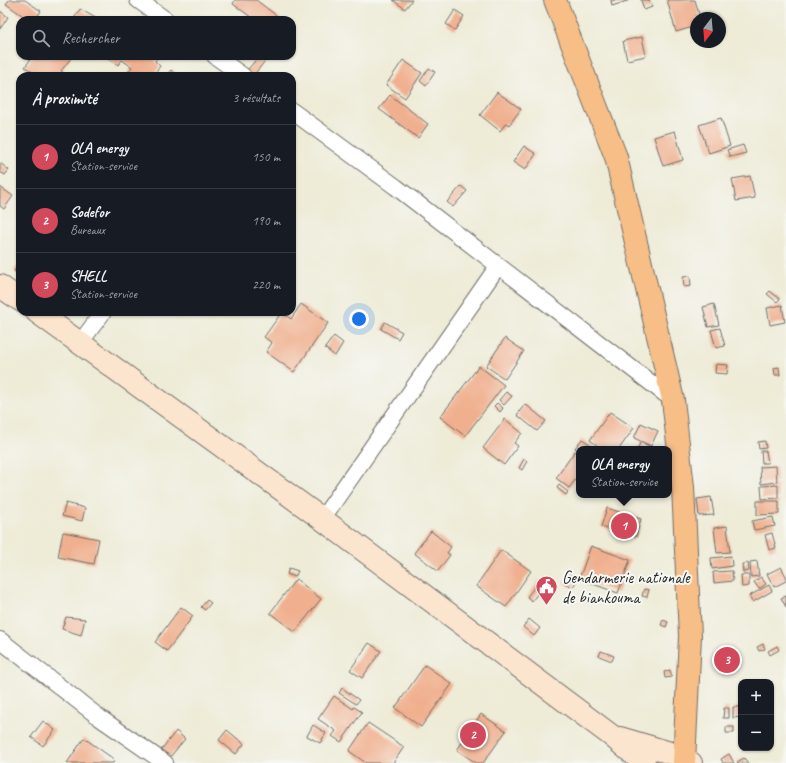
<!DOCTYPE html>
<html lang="fr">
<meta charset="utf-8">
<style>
:root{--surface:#171b24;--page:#242831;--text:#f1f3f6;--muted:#9ea1a6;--line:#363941;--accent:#d1495b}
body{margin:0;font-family:Caveat,sans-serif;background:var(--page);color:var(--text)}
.controls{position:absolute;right:12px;bottom:12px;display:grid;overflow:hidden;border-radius:8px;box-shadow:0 1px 3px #0004}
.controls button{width:36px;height:36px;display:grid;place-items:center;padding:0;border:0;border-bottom:1px solid var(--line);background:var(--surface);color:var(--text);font:20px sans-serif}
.compass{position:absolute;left:690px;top:12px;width:36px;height:36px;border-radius:50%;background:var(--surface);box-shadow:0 1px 3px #0004;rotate:196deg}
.you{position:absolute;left:359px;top:319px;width:14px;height:14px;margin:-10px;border:3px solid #fff;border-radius:50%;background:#1a73e8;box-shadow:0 0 0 6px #1a73e833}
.badge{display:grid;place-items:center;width:26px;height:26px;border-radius:50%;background:var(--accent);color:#fff;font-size:13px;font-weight:700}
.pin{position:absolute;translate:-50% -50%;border:2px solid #fff;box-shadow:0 1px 4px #0006}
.popup{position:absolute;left:576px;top:446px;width:96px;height:52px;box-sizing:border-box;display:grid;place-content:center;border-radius:8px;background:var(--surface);filter:drop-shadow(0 1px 3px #0005);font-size:13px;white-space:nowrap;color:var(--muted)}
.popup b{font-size:15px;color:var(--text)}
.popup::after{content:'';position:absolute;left:50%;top:100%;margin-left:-8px;border:8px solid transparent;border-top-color:var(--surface)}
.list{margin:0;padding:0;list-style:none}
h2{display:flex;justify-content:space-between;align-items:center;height:52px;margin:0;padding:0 16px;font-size:17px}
h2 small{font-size:13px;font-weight:400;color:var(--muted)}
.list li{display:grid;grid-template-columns:26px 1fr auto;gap:12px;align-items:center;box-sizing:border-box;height:64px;padding:0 16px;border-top:1px solid var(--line)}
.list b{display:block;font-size:15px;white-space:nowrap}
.list p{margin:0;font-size:13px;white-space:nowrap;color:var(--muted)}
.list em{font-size:13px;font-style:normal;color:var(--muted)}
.icon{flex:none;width:22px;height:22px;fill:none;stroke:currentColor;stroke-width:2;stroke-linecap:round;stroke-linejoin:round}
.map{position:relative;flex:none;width:786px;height:763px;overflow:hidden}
.search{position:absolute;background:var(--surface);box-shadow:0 1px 3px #0004;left:16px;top:16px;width:280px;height:44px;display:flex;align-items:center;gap:10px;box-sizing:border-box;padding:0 14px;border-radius:12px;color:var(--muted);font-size:15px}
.panel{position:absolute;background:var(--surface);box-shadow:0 1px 3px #0004;left:16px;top:72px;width:280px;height:244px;border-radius:12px}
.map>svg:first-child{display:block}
.building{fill:#f0b08f}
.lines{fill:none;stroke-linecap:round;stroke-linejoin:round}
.street-casing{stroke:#6f6e67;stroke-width:18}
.secondary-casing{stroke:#6f6e67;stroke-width:24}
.primary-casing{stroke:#6f6e67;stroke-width:24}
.street{stroke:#fff;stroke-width:16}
.secondary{stroke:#fce5cf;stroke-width:22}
.primary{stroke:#f7be87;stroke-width:22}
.labels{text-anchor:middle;stroke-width:4;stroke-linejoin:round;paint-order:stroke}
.poi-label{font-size:17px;fill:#2b2b2b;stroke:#f6f6f2;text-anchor:start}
</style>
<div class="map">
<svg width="786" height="763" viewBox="0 0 786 763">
<rect width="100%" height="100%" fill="#f6f6f2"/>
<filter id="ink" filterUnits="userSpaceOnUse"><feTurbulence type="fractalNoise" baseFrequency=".025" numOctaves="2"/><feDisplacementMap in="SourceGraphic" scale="8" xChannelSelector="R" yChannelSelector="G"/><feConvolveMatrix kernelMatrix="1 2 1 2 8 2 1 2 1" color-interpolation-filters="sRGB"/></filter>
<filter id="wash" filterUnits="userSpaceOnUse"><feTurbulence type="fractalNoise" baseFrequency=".012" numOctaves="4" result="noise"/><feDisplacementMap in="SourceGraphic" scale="16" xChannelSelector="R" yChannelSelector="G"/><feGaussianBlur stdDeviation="0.9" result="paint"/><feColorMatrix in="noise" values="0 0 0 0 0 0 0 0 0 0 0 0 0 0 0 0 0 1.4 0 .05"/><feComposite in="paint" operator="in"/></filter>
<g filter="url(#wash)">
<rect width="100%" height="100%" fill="#eeebd7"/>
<g id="blocks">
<path class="building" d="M9 0H25L41 11 35 20H29L6 4Z
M235 0H256L281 19 280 20H255L233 4Z
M393 0H412L405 9Z
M611 0H630L612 6Z
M641 0H649L652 7 644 10Z
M667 0H695L700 18H696V26L676 32Z
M80 9 99 20H73Z
M455 10 464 16 455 30 446 24Z
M0 11 8 17 0 29Z
M642 37 646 56 627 60 623 41Z
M33 56H69L71 58 61 71 64 73 62 76H39L25 67Z
M105 56H157L158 57 155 61 160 66 153 76H133L128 72 132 67 122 60 118 65Z
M259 56H269L253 76H249L245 73Z
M403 60 422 73 405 98 386 85Z
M429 68 435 72 426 86 420 81Z
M171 70 179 76H166Z
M497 92 521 109 509 125 506 123 500 131 480 115Z
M390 95 428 124 418 138 379 109Z
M721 118 730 146 709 153 699 125Z
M675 131 683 160 663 166 654 137Z
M743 145 746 153 730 157 727 150Z
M524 146 536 154 525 170 513 162Z
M0 163 9 170 5 175 0 172Z
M750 176 755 198 736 201 732 179Z
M461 186 467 191 453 207 447 202Z
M0 187 13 196 4 209 0 206Z
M20 263V276L14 271Z
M690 276 691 286 684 287 683 277Z
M770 291 780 299 777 302 767 294Z
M301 304 328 323 294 372 266 352 272 343 264 337 282 312 291 319Z
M714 304 719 325 708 327 703 307Z
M782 305 785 322 770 325 767 308Z
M385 322 402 332 398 339 381 329Z
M720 328 725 346 716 348 711 330Z
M334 336 343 343 335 356 325 348Z
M505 338 524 351 505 379 486 366Z
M716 364 728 365 727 374 715 373Z
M479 366 504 385 465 436 440 417Z
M779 367 780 375H775L774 368Z
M506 392 512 396 504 405 499 400Z
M497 403 503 408 500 412 494 406Z
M525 404 546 421 537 431 517 415Z
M610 412 634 428 619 449H602L590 440Z
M505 419 522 433 514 443 518 446 504 465 483 448Z
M641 423 658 431 651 446 634 438Z
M582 439 597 449H579V451L575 448Z
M765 441 766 448 759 449 758 442Z
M641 442 655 449H637Z
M575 451 579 454V475L569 488 556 478Z
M761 451H766L768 463H762Z
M524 459 527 461 522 470 519 468Z
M776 466 777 482 761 484 760 467Z
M559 485 568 492 566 495 557 488Z
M778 485V498L762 499 761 486Z
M711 497 714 515 699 516 697 499Z
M757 501H779V514L757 515Z
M66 503 85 508 82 521 62 516Z
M607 508 641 519 636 537 601 527Z
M773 517 775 526 754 530 752 521Z
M727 526 730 552 717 553 714 528Z
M431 531 451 547 447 553 450 555 438 571 414 553Z
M63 532 99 539 94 564 58 557Z
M772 533 776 548 769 550 765 535Z
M591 546 630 560 618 593 579 579Z
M501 550 531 571 506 607 476 586Z
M731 556 732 566 712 569 711 558Z
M757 561 759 576 751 577 750 562Z
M748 563 749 571 743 572 742 564Z
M781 567 786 576V581L774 587 767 574Z
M289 568 298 571 295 577 287 574Z
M732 571 733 581 714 583 713 572Z
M569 574 578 578 573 587 564 583Z
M741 575H749V586L742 587Z
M761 577 766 584 759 589 754 582Z
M296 579 321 599 295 632 270 613Z
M539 581 544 585 532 601 527 597Z
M769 585 772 591 753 602 749 596Z
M644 589 649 590 647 597 642 596Z
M786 596V607L781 598Z
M207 600 211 603 205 610 201 607Z
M181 607 193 616 167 651 155 642Z
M66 617 85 619 81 635 62 629Z
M529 619 540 628 534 636 523 627Z
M663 620 668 622 666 627 661 625Z
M369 643 381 651 362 678 350 670Z
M763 644 765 649 759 651 757 647Z
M777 646 779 650 770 655 768 651Z
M601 651 614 656 612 661 599 656Z
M425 665 452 684 421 727 395 708Z
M670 670 672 677 665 678 664 672Z
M342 688 359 700 356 704 339 693Z
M334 696 353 709 354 707 362 712 341 742 332 736 336 731 318 719Z
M733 707H741V717L733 718Z
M724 708H729V718H723Z
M481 714 506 731 483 763H476L457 750Z
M43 721 55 730 43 746 31 737Z
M368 723 404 747 393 763H366L349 751Z
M313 725 326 733 320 743 307 736Z
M726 727H734V733H726Z
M227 730 244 744 236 754 219 740Z
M176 731 185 739 170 757 161 750Z
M84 738 115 760 113 763H67Z
M729 754 734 763H723L721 759Z
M744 758 748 763H738L737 762Z"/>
</g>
</g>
<g filter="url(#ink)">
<use href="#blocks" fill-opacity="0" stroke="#6f6e67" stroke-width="1"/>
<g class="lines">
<defs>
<path id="street" d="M138 0 166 20
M215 56 243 76
M292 111 396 187 673 400
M80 343 103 312
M322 519 498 266
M0 640 100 718 165 763"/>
<path id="secondary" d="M0 286 20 300
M37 312 322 519 612 736 644 763
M620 738 684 757 691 763"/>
<path id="primary" d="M555 0 616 157 673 400 683 487 690 636 684 763"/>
</defs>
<use href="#street" class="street-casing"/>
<use href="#secondary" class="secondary-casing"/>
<use href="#primary" class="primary-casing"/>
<use href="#street" class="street"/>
<use href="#secondary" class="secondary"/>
<use href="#primary" class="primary"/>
</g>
</g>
<defs>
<symbol id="civic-pin" viewBox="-11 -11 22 30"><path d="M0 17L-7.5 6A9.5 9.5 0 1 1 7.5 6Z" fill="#d1495b" stroke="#f6f6f2"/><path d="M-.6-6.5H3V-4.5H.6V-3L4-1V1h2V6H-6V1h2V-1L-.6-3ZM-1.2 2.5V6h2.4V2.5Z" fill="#fff"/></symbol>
</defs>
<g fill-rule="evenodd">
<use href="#civic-pin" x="534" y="574" width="25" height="34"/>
</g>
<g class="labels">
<g class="poi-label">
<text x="562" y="583">Gendarmerie nationale<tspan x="562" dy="20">de biankouma</tspan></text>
</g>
</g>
</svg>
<div class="controls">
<button>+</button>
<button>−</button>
</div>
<svg class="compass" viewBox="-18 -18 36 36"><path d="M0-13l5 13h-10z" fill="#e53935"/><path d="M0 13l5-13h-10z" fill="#9ea1a6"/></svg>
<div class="you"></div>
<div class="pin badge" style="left:624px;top:526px">1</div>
<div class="popup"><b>OLA energy</b>Station-service</div>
<div class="pin badge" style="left:473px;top:735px">2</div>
<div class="pin badge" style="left:727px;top:660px">3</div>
<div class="search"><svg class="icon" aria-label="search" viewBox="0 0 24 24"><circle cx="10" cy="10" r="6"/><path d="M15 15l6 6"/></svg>Rechercher</div>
<section class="panel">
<h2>À proximité<small>3 résultats</small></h2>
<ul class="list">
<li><span class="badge">1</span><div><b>OLA energy</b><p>Station-service</p></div><em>150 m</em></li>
<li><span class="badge">2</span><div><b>Sodefor</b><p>Bureaux</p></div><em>190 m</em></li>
<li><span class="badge">3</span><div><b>SHELL</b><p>Station-service</p></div><em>220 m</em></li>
</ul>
</section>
</div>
